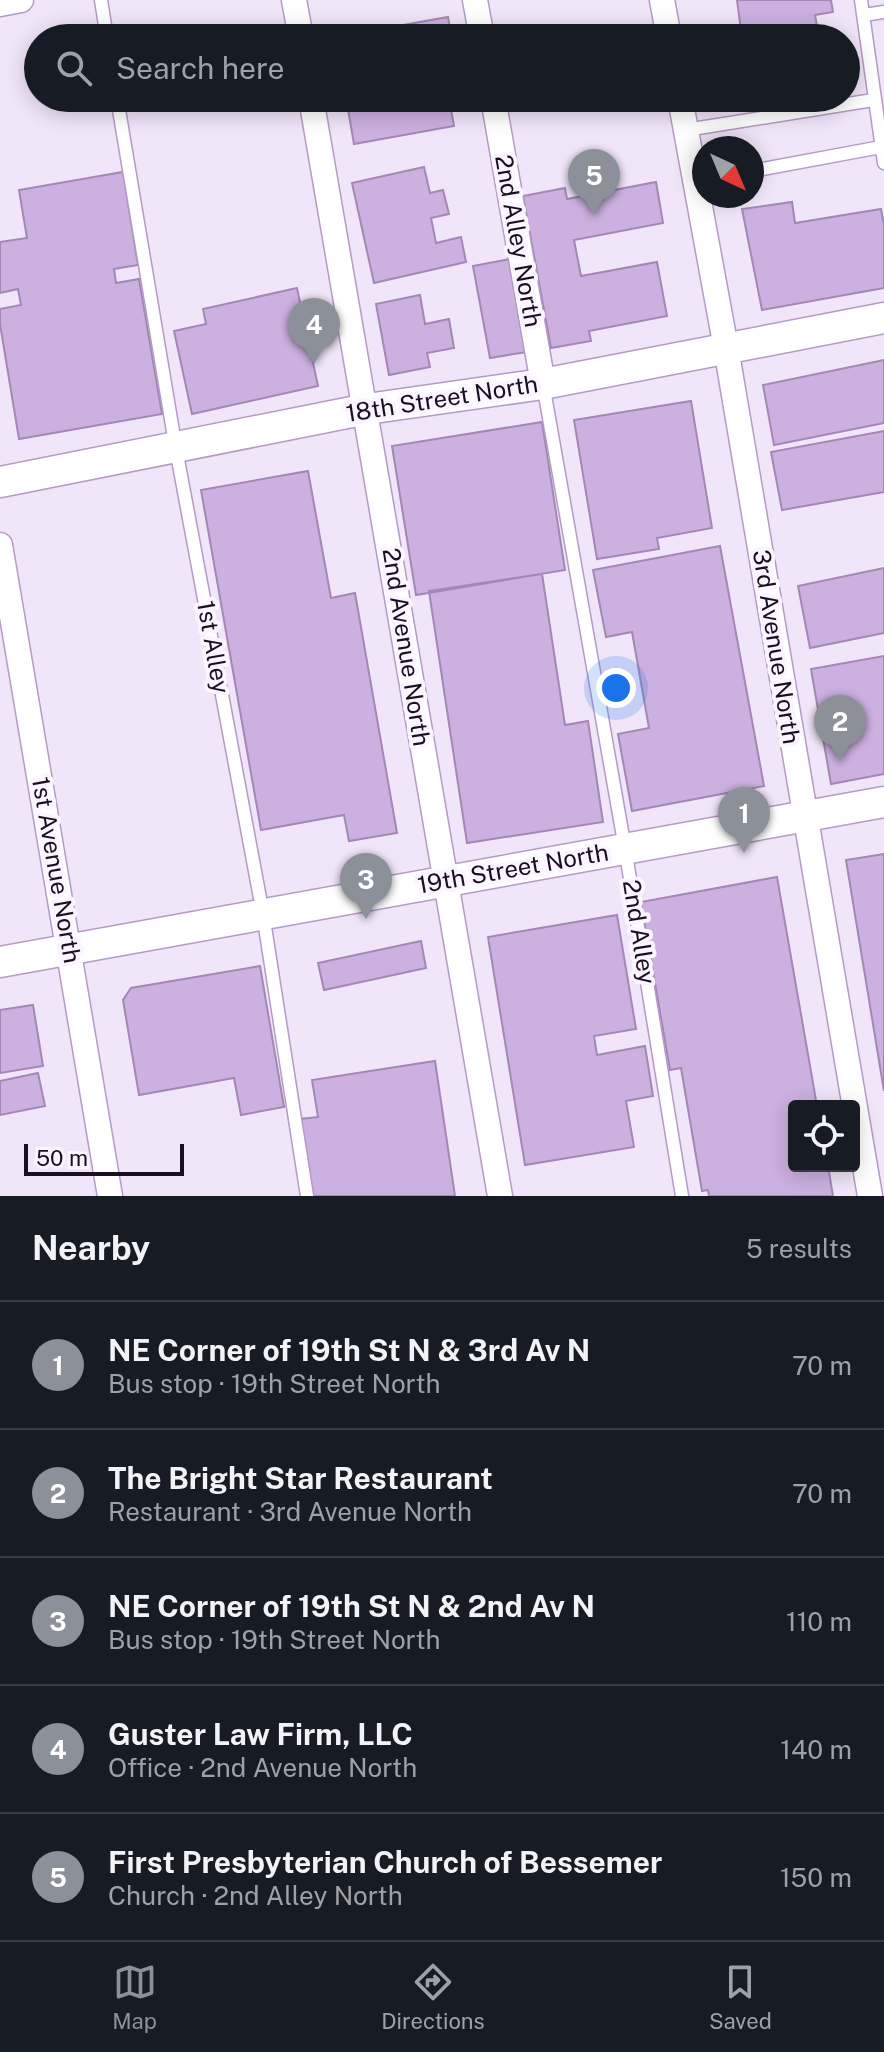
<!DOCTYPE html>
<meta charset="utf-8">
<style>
:root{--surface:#171b24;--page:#242831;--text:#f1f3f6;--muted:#9ea1a6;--line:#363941;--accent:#8c9099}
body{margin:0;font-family:"Public Sans",sans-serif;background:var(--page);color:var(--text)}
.controls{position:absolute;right:24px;bottom:24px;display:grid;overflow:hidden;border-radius:8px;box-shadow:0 4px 20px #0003}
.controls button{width:72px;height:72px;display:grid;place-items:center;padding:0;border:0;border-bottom:2px solid var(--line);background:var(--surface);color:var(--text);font:40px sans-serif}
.compass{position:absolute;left:692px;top:136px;width:72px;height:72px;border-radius:50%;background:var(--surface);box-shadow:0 4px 20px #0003;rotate:136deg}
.scale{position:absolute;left:24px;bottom:20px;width:160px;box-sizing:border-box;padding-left:8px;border:4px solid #1a0f20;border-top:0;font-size:22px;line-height:28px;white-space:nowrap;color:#1a0f20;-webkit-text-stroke:6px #fbf5ff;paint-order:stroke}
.you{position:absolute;left:616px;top:688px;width:28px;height:28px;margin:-20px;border:6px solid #fff;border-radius:50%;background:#1a73e8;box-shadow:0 0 0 12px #1a73e833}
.badge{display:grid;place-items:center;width:52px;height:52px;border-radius:50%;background:var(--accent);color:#fff;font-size:26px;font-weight:700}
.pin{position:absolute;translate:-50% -66px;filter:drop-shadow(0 2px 4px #0008)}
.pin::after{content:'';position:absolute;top:42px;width:28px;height:24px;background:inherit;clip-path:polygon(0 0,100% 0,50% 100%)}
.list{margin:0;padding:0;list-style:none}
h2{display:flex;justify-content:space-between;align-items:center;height:104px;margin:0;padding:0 32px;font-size:34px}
h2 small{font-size:26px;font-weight:400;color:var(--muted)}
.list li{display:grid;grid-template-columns:52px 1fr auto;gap:24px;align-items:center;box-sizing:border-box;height:128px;padding:0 32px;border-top:2px solid var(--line)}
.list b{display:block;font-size:30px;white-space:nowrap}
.list p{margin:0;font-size:26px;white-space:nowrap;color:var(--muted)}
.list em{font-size:26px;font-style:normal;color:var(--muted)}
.icon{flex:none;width:44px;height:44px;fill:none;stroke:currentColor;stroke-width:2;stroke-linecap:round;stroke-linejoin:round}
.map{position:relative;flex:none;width:884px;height:1196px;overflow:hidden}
.search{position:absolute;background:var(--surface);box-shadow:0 4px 20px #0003;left:24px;right:24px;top:24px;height:88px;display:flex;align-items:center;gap:20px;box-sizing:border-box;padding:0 28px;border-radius:44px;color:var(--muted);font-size:30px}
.sheet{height:744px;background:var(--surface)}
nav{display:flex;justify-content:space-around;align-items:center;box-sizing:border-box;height:112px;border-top:2px solid var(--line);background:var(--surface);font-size:22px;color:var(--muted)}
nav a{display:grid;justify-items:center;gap:4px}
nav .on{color:var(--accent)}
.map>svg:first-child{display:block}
.building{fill:#ccb0e0;stroke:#a388b5;stroke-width:2}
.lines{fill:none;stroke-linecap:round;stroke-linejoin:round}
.service-casing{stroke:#b599c7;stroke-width:15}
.minor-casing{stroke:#b599c7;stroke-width:27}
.tertiary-casing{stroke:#b599c7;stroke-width:33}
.service{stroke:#fff;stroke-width:12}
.minor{stroke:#fff;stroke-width:24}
.tertiary{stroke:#fff;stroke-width:30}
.labels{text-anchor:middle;stroke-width:8;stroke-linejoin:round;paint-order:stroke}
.street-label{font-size:24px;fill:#1a0f20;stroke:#fbf5ff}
</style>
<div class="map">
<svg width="884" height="1196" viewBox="0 0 884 1196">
<rect width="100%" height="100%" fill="#f1e5f9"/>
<path class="building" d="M737 0H831L833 12 815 15 819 38H742Z
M448 17 452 38H335V37Z
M346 98H449L454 126 354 144Z
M424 167 430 193 443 190 449 214 431 218 436 243 461 237 466 262 374 283 352 183Z
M123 172 138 265 114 269 116 283 139 279 162 414 19 439 0 324V309L21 305 18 289 0 293V242L27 238 19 190Z
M656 182 663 223 574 240 581 276 657 262 667 316 589 331 591 341 551 348 523 196 565 188 567 199Z
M792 202 795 223 881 209 884 225V288L762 310 742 209Z
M510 259 527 352 490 358 473 266Z
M297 288 318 386 192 414 174 331 206 324 203 309Z
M420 295 425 324 449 319 454 348 427 353 430 367 389 375 376 304Z
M884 360V423L774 445 763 385Z
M691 401 712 528 657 538 659 549 597 559 574 420Z
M542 422 565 570 416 595 392 446Z
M884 431V492L782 510 771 452Z
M308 471 331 598 355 593 397 833 349 841 344 815 261 830 201 490Z
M720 546 764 786 632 811 618 734 649 728 632 632 606 637 593 570Z
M884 568V633L810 648 798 586Z
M542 574 565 725 588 721 603 822 467 843 429 591Z
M884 656V774L831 784 811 669Z
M884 854V1091L846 860Z
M777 877 817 1106H794V1166H828L833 1196H709L708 1190 702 1191 681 1068 670 1070 641 902Z
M617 915 636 1029 594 1036 597 1055 645 1046 653 1096 626 1101 634 1147 525 1165 488 937Z
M421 941 426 968 324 990 318 963Z
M260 966 284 1107 241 1115 234 1078 139 1095 123 1000 131 988Z
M33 1005 43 1066 0 1073V1010Z
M435 1061 455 1196H312L300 1119 318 1117 312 1080Z
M38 1073 45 1106 0 1115V1081Z"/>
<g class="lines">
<defs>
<path id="service" d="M101 0 107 38
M861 0 884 163
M864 15 884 12
M117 98 176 449 263 914 307 1196
M686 130 873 100
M752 171 881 147
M543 384 625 848 682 1196"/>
<path id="minor" d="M294 0 301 38
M475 0 482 38
M662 0 669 38
M0 4 21 0
M311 98C376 464 434 831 500 1196
M493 98 543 384
M680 98 726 348 870 1196
M0 545 110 1196"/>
<path id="tertiary" d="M0 482 367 409 543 384 884 318
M0 962 884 802"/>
</defs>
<use href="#service" class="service-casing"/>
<use href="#minor" class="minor-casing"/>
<use href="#tertiary" class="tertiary-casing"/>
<use href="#service" class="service"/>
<use href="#minor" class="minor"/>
<use href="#tertiary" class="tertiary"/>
</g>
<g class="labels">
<g class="street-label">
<text transform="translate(518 241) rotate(80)" y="8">2nd Alley North</text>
<text transform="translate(442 399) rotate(-9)" y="8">18th Street North</text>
<text transform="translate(213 647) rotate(80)" y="8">1st Alley</text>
<text transform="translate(406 647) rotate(81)" y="8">2nd Avenue North</text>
<text transform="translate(776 647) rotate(81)" y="8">3rd Avenue North</text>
<text transform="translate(513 869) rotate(-10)" y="8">19th Street North</text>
<text transform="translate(56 870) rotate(80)" y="8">1st Avenue North</text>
<text transform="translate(639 932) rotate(81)" y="8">2nd Alley</text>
</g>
</g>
</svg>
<div class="controls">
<button><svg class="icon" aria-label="locate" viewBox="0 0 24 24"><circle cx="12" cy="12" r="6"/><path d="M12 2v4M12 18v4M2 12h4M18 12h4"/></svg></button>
</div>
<svg class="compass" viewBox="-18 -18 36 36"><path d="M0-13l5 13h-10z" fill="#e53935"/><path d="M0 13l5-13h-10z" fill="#9ea1a6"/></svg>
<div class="scale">50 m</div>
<div class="you"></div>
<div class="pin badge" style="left:744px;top:853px">1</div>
<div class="pin badge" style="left:840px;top:761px">2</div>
<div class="pin badge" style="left:366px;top:919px">3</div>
<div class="pin badge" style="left:314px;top:364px">4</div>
<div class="pin badge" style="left:594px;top:215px">5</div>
<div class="search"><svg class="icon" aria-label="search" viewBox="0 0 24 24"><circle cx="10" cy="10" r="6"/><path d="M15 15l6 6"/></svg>Search here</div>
</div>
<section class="sheet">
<h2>Nearby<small>5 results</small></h2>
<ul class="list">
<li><span class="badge">1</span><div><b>NE Corner of 19th St N &amp; 3rd Av N</b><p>Bus stop · 19th Street North</p></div><em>70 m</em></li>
<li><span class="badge">2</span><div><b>The Bright Star Restaurant</b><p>Restaurant · 3rd Avenue North</p></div><em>70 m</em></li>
<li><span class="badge">3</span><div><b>NE Corner of 19th St N &amp; 2nd Av N</b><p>Bus stop · 19th Street North</p></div><em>110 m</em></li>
<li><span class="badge">4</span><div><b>Guster Law Firm, LLC</b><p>Office · 2nd Avenue North</p></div><em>140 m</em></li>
<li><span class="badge">5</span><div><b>First Presbyterian Church of Bessemer</b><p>Church · 2nd Alley North</p></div><em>150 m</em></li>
</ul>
</section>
<nav>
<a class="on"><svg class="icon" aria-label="map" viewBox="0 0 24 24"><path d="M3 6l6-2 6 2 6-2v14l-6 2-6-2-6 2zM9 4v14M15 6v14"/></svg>Map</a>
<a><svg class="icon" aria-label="directions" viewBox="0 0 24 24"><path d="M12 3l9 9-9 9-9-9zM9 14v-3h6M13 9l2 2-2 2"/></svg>Directions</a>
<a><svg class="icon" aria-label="saved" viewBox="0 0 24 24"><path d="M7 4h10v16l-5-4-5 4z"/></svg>Saved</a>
</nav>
